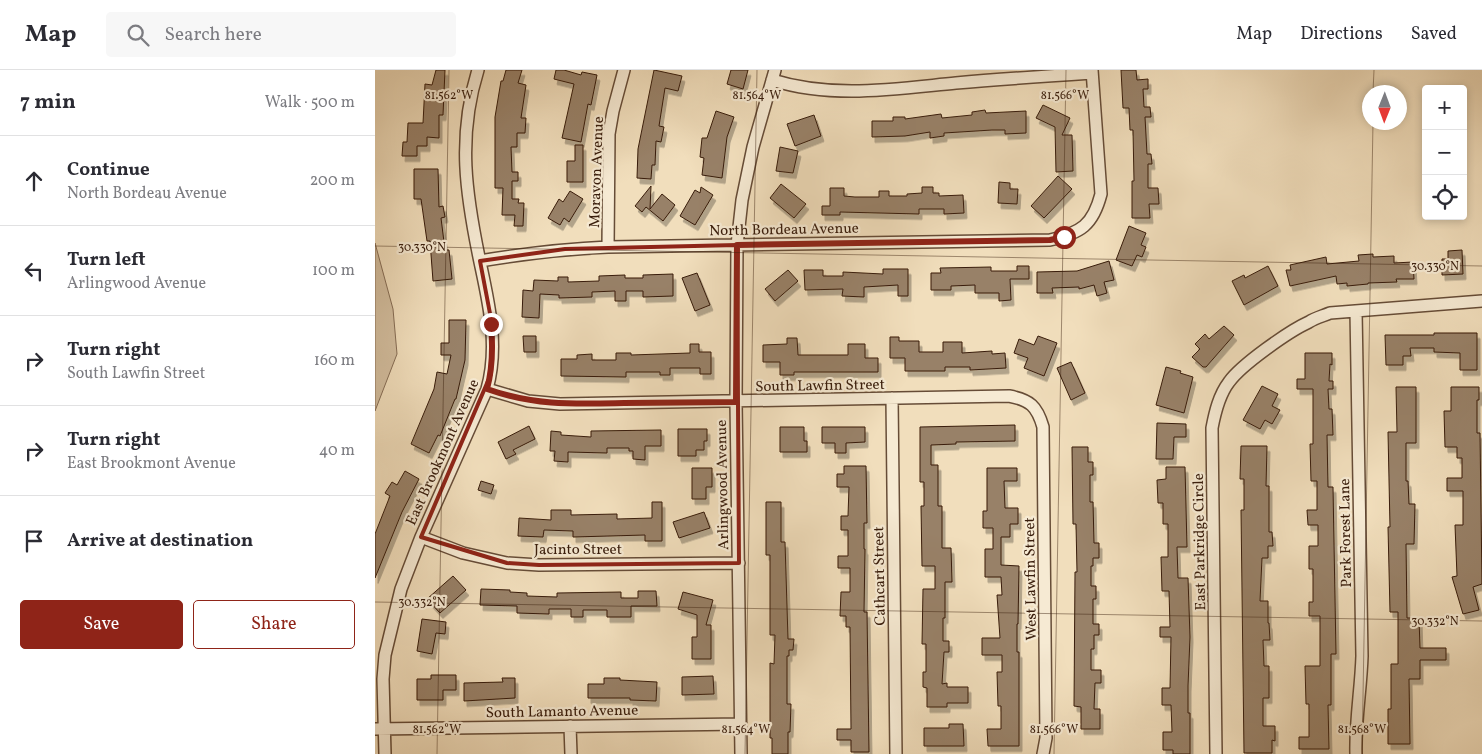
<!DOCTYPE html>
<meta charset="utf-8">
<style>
:root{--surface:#fff;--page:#f7f7f7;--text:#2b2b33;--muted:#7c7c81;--line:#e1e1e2;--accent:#8f2418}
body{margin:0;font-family:Vollkorn,serif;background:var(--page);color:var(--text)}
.controls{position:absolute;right:15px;top:15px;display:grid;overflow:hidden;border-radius:5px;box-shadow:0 2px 8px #0003}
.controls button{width:45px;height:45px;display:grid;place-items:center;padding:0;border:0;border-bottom:1px solid var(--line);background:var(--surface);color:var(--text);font:25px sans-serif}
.compass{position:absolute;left:987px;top:15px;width:45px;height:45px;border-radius:50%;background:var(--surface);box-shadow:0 2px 8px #0003;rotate:181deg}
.stop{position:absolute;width:15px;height:15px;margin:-11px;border:4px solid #8f2418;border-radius:50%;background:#fff}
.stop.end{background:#8f2418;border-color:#fff;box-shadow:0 1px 5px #0008}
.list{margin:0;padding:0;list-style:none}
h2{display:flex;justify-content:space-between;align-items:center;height:65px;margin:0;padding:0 20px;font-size:21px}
h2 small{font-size:16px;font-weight:400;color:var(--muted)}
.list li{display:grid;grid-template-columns:32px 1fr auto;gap:15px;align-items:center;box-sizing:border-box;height:90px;padding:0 20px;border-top:1px solid var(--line)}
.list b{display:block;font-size:19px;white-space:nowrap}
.list p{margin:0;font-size:16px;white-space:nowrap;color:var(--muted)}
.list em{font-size:16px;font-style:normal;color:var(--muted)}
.actions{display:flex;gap:10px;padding:15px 20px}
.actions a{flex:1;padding:11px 0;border:1px solid var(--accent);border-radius:5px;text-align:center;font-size:18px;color:var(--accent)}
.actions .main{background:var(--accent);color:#fff}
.icon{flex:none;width:28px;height:28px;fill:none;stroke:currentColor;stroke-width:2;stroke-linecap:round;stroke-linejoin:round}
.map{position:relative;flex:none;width:1107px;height:684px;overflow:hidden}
header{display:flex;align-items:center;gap:30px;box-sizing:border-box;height:70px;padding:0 25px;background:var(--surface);border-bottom:1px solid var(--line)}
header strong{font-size:24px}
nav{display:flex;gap:28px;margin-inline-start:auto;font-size:18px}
.search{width:350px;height:45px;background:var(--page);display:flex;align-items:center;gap:12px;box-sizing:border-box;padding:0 18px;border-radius:5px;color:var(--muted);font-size:19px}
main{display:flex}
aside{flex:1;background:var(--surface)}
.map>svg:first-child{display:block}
.green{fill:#d2bd9e;stroke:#856c54}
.building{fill:#988167;stroke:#381c0b;filter:url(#shadow)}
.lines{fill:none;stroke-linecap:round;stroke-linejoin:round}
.street-casing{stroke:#664c37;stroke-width:14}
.street{stroke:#f6ead3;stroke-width:11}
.route{stroke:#8f2418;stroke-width:6}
.marked{fill:none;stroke:#8f2418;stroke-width:4;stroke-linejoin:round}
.ticks{fill:none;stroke:#381c0b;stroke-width:1;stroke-opacity:0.45}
.labels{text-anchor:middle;stroke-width:4.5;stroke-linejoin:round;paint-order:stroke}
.street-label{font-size:15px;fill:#381c0b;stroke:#f6ead3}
.ticks-label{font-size:12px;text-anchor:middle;fill:#381c0b;stroke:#f6ead3;stroke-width:4.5;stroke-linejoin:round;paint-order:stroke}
</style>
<header>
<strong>Map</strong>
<div class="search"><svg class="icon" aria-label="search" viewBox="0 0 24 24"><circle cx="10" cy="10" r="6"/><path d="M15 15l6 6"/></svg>Search here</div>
<nav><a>Map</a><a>Directions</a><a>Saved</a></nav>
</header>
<main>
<aside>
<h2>7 min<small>Walk · 500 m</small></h2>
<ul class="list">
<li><svg class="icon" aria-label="ahead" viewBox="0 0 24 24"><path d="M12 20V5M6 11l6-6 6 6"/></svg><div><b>Continue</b><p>North Bordeau Avenue</p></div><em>200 m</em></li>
<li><svg class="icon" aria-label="left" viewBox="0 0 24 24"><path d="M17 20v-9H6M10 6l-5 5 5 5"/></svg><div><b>Turn left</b><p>Arlingwood Avenue</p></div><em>100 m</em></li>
<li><svg class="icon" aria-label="right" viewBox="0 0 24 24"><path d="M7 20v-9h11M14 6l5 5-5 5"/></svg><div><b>Turn right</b><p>South Lawfin Street</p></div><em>160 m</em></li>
<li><svg class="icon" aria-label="right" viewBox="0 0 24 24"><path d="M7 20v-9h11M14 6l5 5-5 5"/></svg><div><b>Turn right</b><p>East Brookmont Avenue</p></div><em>40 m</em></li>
<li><svg class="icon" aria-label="arrive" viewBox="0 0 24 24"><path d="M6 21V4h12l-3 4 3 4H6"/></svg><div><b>Arrive at destination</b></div></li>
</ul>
<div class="actions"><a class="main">Save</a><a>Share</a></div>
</aside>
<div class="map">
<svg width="1107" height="684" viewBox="0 0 1107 684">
<defs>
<filter id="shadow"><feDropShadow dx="3" dy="5.5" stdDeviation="0" flood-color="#0004"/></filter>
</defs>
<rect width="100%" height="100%" fill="#f1debc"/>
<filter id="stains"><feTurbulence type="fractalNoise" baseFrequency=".004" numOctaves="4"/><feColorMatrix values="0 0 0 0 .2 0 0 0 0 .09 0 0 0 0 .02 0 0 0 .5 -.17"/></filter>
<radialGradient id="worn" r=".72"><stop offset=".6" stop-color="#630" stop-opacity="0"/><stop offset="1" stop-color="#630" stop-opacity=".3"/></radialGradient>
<path class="green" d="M0 173 18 239 22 284 0 341Z"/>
<path class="building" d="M61 0H70L68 45H64V68L52 67V76H42V86H27L28 72H32L33 53H48L50 14 57 15Z
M131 0H147L143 13 151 15 146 48H151L150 63H142V77H136L137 102H143V111H137V129H144L143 133H149L148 156H139L140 145H127L128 118H120V47L126 11H128Z
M181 0H189L206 5 207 2 222 5 216 35 213 34 206 72 187 68 199 14 179 9Z
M279 0 307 6 303 21 290 18 284 56 289 57 286 72 281 71 280 95H277L276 109 262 108 263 79Z
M356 0H373L368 19 352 14Z
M746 0H761L762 10 773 9V19H768L769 37H775L776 47H770L772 84H776L777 94H773V118H783L784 134H774L775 148H757V111H759L758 60H755L754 38H748Z
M668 35 695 48 687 65H697L698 101 681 102 680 57 661 48Z
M610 40 611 43 651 41V63L630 64V60H617L569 63V66L555 68V62L530 66 497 67V51H518V47H530V49L566 44 567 48 597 45V42Z
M341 41 359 47 352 67 347 108 327 105 329 88 325 87 327 68H332Z
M439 45 446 66 420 76 412 54Z
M200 75H208V112H192V91H200Z
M405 77 423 81 418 103 401 101Z
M39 99H63L64 137 68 136 70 147 66 148 70 180H74L77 209 58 211 55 171H52L46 129H39Z
M683 106 697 119 669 148 656 136Z
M624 112 635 113V119H643L642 134 623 133Z
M406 114 431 134 419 148 395 128Z
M276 116 275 139 287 124 300 135 288 151 271 137 267 142 260 136Z
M326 117 338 125 320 155 305 146 320 120 325 123Z
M547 117H558V123H564V126L588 125 589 143 569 144V139H544V144L465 142V145H447V136H455V118H469V126L480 127H504V121H514V126H532V124L547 123Z
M195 121 208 129 194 152 189 148 185 155 173 148 184 129 188 132Z
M754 156 771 163 766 175 771 177 767 187 762 185 757 196 741 190Z
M1087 180 1088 204 1067 205V189H1073V181Z
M998 184V187L1019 186V193L1038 192 1039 209H1021L1022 212 993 213V214L972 216V213L962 214 961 206 915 216 911 200H916L915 195 951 187 952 194 984 191 983 185Z
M734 191 739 210 729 212 732 223 722 226 719 215 704 219V217L677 218 678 223H662V202L702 201Z
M642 196H654V209H635L636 230 624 231V223H600V215L576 216V220H556V203H566L565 198 616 197V201H642Z
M893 196 903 216 869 235 857 211 869 205 870 208Z
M508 199H533V226H523V215L489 217V227L467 226 468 219 430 220 429 200H448V206H468V202L508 204Z
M413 200 423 211 400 231 390 219Z
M322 203 335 235 320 241 307 208Z
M298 204V226L268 227V221H251V231H240V221L217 222V227L184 228V225L165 224 164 248 147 247 148 220 158 221 159 210 183 211V207H193V212L224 211V206L250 205V208H268V205Z
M74 250H91L90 290 81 329H80L65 366 63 365 54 383 36 374 59 319 62 302 72 304 76 285H66V273H74Z
M849 256 859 265 831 297H828L817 287 825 279 820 274 830 264 834 269Z
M1059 263H1102V300H1085V283L1059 282V278H1035L1036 286H1028V295H1011L1010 265H1059Z
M148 266H161V282H149Z
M663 266 682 273 669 306 649 298 653 288 639 283 644 269 659 275Z
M515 267H524V271H544V282H568V272H587V283L617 281V284L630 283 631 298 595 300V297H570V301H530V288H515Z
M412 268H422L423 285H473V274H490V288H503V302H419V305H405V292H388V275L412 274Z
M315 274H324V282H336V304H325V298H295V305H285V302H251V307L186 306V289H202V285L217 284V290H241V283H256V285L315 283Z
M930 283H957V295L955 294 954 311H958V319H953L954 339H957L958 365H952L953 417H958L961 584H956V635H953L954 679H924V667H934V634H931L930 596H945V546H934V532H938V499H934V476H943V455H933L932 440H942V411H936L935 374H938V319H922V309H930Z
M696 292 710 323 696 330 682 298Z
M791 297 806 301 805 303 818 307 809 343 781 335Z
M887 316 903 324 897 336 905 340 897 354 890 350 885 359 868 350Z
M1021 317H1041V373H1031V411H1033L1034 434H1040L1039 474H1031L1032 548H1044L1045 578H1071V590H1045V609H1034L1035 674H1013V639H1016V594H1023V542H1015L1013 457H1015L1013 362H1022Z
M1076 317H1104V330H1102V363H1105L1107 514 1098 517 1104 540 1088 544 1077 507 1082 506 1080 455H1088V421H1072V408H1087V388H1082V377H1070L1069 341H1076Z
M782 353 811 354V367H799L798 389H781Z
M640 355V371L581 372V374L556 375V395H563V436H567V478H576L577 512H570V548H568V571H574V582H569L567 614 572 613V617H593V633H572V637H552V618L548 617V602H551V574H547L548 519H560V496H547L546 436H549V412H545V357Z
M154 356 160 369 138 380 141 384 131 389 123 372Z
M405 357H429V371H432V382H405Z
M447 357H490V372L471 373V383H460V373H447Z
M303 359H332V371H329V380H321V386H303Z
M286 360V376H270V390L258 389V381H254V378H232V383L193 382V392L179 391 180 381H175L176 361 186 362V365L216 367V361Z
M866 376H892L891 416H894V462H897L898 476H893V488H887L885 531H893V553H894L895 570H888L889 596H894V628H888V656H900V671L897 670V683H869L866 440H869V409H865Z
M697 377H713V392H718V405H715V432H718L719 473H724V488H718V496H716V516H721V529H718V554H724V565H719V579H716V600H726V613H720L719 639H725V659H706V637L699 636 700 502H702L701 454H698Z
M469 396H491L492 453H489V479H490L489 542H492L494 682H476V670H462V659H476L475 557H471V546H465L466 522H475V498H463V486H473V460H466V446H473L474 417H462V404H469Z
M791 397H810L812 477H802L803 508H813L815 567 813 616V643H815V684H798V680H788V662H797L796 635H787V618H795L796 567H785V557H795L794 521H787L786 487H793V454H788V433H783L782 410 791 409Z
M317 398H337V417H331V429H317Z
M612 398H642V411H629L630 438H643V454H635V467H626V495L644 496 643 554H642V582H644V676H613L612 659H626V636H623L622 602H627V585H607V568H625L622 525H627L626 507H610V479H618V458H608V441H612Z
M30 401 44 409 27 442 0 508V464L15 426 10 423 17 412 22 415Z
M106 411 119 415 116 424 103 420Z
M277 432H287V471H270V465L198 467V461L169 460 168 467 143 466 144 448 176 450V440H196V445L242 444V449L277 448Z
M391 432H406V472H410L413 569H419L418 580H414V586H412V634H416L415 662H413V684H397V668H395V593L399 594 400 565H395V485H391Z
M329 442 335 458 304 468 298 452Z
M78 506 91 520 65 543 52 529Z
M106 519 135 520V522L152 523V526L182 527V523L246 522V528H263V521H281L282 536H256V547H232V540H208V547H196V539H174V544L142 543V536L105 535Z
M308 522 338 530 331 555H336V589H317V567H322V545L303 539Z
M47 549 71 552 70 564 61 563 57 584 42 581Z
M56 605H81V620H68V630H42V609H56Z
M338 606 339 624 307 625V607Z
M127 608H140V628L89 631V613L128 612Z
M229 608H245V610L282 612 281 631 255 630V628H213V614H229Z
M574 654H588L589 676H549V658H574Z"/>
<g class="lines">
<defs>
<path id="street" d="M397 10C458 29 519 19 581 13 627 9 672 6 717 3
M233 177 234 64 238 41 249 0
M105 191C147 184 190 179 233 177L675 170C706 163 718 155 726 124L717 0
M112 319 153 331 185 334 634 326C655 330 662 336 668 357L671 668 668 684
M517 328 521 684
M46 467 88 483 132 493 164 495 364 493
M195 656 196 684
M0 659 366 654
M10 684 8 609 10 585 26 519 46 467 112 319C124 276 114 234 105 192 91 125 82 67 103 0
M366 684 361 332 362 175 367 130 378 77 400 0
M841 684 837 358C840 342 844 325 854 312 866 295 914 261 934 252 940 248 948 246 955 243L1107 231
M981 684C980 651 986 619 987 586L981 241"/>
</defs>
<use href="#street" class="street-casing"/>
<use href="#street" class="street"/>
</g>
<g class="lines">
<path class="route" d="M116 254C118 277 118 297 112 319 160 336 200 334 249 333 286 333 324 332 361 332L362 175 675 170 689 167"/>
</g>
<path class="marked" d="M362 175 364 493 164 495 132 493 46 467 116 304 117 254 105 191 190 179Z"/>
<path class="ticks" d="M998 22 999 0M0 176 1107 196M0 532 1107 551M62 684 74 0M370 684 382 0M679 684 691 0M987 684 998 52"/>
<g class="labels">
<g class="street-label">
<text transform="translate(221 102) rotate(-88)" y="5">Moravon Avenue</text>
<text transform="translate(409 159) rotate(-1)" y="5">North Bordeau Avenue</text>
<text transform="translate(445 315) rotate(-1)" y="5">South Lawfin Street</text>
<text transform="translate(67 382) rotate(-66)" y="5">East Brookmont Avenue</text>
<text transform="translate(347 415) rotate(-91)" y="5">Arlingwood Avenue</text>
<text transform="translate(970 463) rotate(-91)" y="5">Park Forest Lane</text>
<text transform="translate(824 472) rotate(-91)" y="5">East Parkridge Circle</text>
<text x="203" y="484">Jacinto Street</text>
<text transform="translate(504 506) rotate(-91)" y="5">Cathcart Street</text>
<text transform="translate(655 509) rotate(-91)" y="5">West Lawfin Street</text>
<text transform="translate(187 641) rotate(-1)" y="5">South Lamanto Avenue</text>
</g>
</g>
<g class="ticks-label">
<text x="74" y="29">81.562°W</text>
<text x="382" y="29">81.564°W</text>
<text x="690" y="29">81.566°W</text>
<text x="47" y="181">30.330°N</text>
<text x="1060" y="200">30.330°N</text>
<text x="47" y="536">30.332°N</text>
<text x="1060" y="555">30.332°N</text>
<text x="62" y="663">81.562°W</text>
<text x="371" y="663">81.564°W</text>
<text x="679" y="663">81.566°W</text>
<text x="987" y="663">81.568°W</text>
</g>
<rect width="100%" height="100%" filter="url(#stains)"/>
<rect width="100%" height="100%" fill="url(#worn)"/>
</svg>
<div class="controls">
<button>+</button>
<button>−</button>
<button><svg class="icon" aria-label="locate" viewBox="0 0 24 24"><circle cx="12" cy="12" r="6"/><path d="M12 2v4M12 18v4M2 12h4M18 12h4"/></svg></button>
</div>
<svg class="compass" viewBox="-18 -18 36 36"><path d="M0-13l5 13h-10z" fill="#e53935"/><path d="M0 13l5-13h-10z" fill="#7c7c81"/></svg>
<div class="stop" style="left:689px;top:167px"></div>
<div class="stop end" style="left:116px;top:254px"></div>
</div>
</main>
